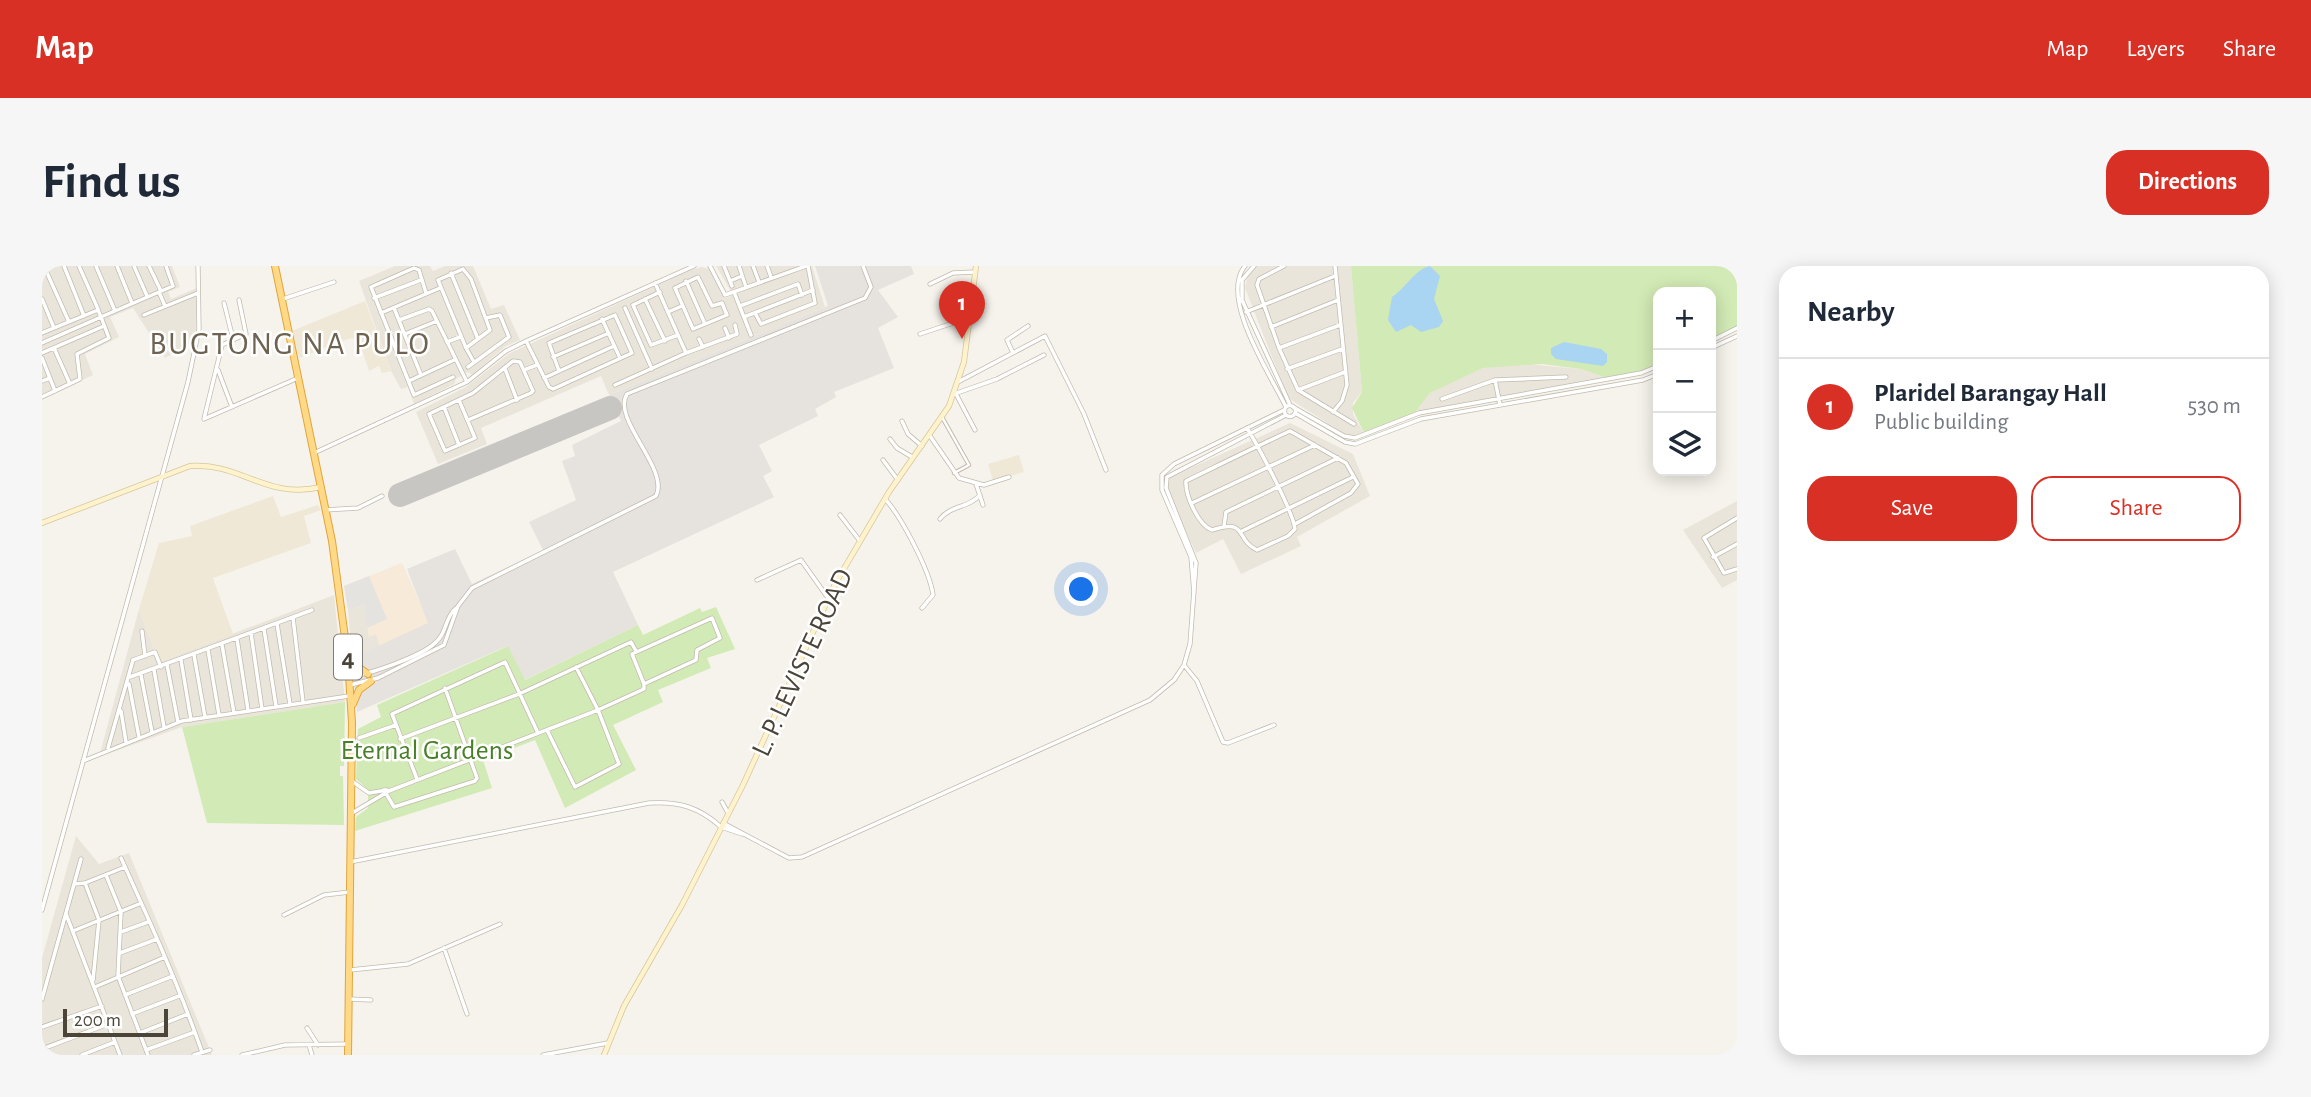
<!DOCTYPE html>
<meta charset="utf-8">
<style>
:root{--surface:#fff;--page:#f6f6f7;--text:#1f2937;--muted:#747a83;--line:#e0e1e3;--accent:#d93025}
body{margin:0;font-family:"Alegreya Sans",sans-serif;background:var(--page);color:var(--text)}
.controls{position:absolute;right:21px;top:21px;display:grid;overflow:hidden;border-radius:14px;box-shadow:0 4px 18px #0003}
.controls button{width:63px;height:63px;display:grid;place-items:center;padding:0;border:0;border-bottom:2px solid var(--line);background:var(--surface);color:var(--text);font:35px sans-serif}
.scale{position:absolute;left:21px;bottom:18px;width:105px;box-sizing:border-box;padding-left:7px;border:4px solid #4b4439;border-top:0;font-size:19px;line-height:24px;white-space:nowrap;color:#4b4439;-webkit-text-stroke:5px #fff;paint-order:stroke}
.you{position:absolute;left:1040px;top:324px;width:24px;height:24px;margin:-18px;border:5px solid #fff;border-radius:50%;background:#1a73e8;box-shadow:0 0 0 10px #1a73e833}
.badge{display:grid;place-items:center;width:46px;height:46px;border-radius:50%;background:var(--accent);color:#fff;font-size:23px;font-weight:700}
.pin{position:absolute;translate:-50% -58px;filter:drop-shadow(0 2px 4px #0008)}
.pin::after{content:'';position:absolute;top:37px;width:24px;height:21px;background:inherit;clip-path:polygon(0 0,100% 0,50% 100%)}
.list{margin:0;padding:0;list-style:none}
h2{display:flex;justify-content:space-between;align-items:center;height:91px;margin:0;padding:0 28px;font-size:30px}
h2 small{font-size:23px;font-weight:400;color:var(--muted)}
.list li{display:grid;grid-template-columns:46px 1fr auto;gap:21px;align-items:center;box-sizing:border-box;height:98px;padding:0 28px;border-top:2px solid var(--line)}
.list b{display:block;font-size:26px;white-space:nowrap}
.list p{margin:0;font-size:23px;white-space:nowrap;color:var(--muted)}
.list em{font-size:23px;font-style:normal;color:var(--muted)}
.actions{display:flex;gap:14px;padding:21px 28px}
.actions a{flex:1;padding:16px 0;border:2px solid var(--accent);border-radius:21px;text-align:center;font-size:24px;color:var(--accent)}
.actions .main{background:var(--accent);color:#fff}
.icon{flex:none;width:38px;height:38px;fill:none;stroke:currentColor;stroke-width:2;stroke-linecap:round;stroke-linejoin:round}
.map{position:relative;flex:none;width:1695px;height:789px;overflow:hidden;border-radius:21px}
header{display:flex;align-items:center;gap:42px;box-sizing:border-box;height:98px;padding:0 35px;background:var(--accent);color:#fff}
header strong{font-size:33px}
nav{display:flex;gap:38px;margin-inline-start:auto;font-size:24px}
.intro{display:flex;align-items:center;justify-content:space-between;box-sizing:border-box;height:168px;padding:0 42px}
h1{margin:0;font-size:49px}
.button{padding:18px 32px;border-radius:21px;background:var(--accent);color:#fff;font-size:24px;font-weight:700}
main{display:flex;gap:42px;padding:0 42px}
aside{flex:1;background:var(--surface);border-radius:21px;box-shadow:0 4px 18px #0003}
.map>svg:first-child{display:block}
.residential{fill:#eae5da}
.commercial{fill:#f7ead8}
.industrial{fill:#e6e2dd}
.education{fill:#efe8d6}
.green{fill:#d2eab5}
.parking{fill:#e5e3e0}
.water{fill:#a9d4f2}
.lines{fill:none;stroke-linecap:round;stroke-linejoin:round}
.runway{stroke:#c8c6c3;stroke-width:24}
.pedestrian-casing{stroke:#c2bbae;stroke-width:4.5}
.minor-casing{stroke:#c2bbae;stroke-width:5}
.tertiary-casing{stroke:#c2bbae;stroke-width:5}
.secondary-casing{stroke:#d6c79b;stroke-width:6}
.trunk-casing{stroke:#e0a43c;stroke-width:8}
.pedestrian{stroke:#fff;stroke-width:2.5}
.minor{stroke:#fff;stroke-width:3.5}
.tertiary{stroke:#fff;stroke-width:3.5}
.secondary{stroke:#fff3cd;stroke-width:4.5}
.trunk{stroke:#ffd985;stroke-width:6}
.labels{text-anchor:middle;stroke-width:5;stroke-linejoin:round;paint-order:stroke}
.shield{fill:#fff;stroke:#817c74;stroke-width:2}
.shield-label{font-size:26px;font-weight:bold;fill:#4b4439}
.street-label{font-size:28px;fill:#4b4439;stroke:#fff}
.park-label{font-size:28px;fill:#4a7f2a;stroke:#fff}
.quarter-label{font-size:32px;letter-spacing:2px;fill:#6e6250;stroke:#fff}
</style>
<header>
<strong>Map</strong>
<nav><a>Map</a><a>Layers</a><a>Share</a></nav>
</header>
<div class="intro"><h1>Find us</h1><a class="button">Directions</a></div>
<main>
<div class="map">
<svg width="1695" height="789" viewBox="0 0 1695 789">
<rect width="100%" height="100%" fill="#f6f3ec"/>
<path class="residential" d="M0 0H130L138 21 126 26 129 33 157 21 153 75 123 92 91 42 68 51 77 71 43 88 51 109 0 133Z
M353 0H388L391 5 403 0H431L449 43 462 39 478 74 464 80 430 109 426 106 414 113 412 118 372 138 366 121 359 123 349 105 317 15Z
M674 0H770L783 41 567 129 559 110 439 162 445 178 396 198 374 146 424 121 468 87 649 4 660 1 667 3 682 33 691 29Z
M1214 0H1309L1320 126 1311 137V148L1323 169 1306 170 1246 132 1203 22 1206 8Z
M1475 97 1539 103 1565 112 1371 149 1388 127 1423 110 1441 102Z
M1248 157 1311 188 1328 230 1255 271 1259 280 1199 308 1181 273 1154 287 1123 219 1124 213Z
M1695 235V314L1680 322 1641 264Z
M292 329 303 436 140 461 57 491 97 343 117 396Z
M322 339 327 370 334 367 338 380 310 392 306 344Z
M34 570 57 598 87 587 170 789H0V692Z"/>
<path class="commercial" d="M360 297 387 357 338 380 334 368 327 371 322 339 306 344 302 320Z"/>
<path class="industrial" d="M773 0H869L872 8 836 24 856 51 836 62 852 102 792 126 794 131 773 143 776 150 717 179 730 205 721 210 732 231 571 306 596 359 482 414 465 380 315 446 310 392 386 357 365 303 413 283 430 318 501 284 487 256 534 234 520 195 533 190 530 179 579 155 567 129 786 40Z"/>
<path class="education" d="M323 35 349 105 340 107 337 100 327 105 317 74 309 72 257 92 250 65Z
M977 189 982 206 951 215 946 198Z
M231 230 239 251 276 239 279 244 262 250 269 277 171 312 191 368 117 396 97 343 117 277 150 270 148 260Z"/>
<path class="green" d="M1309 0H1695V61L1669 74V26H1616V98L1603 104 1565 112 1539 103 1500 98 1441 102 1388 127 1371 149 1323 169 1310 142 1320 126Z
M674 341 693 383 665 392 669 402 616 424 621 436 571 459 594 504 523 542 493 474 441 494 450 522 313 565 314 551 326 542V524L314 513 316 463 339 451 335 439 466 380 483 414 596 359 601 369 658 342 660 346Z
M303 436 302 500H298V510H301L302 559 165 557 140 461Z"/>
<path class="parking" d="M327 310 345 353 325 362 322 339 306 344 302 320Z"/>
<path class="water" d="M1388 0 1398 10 1392 33 1401 55 1397 61 1379 66 1369 59 1354 66 1346 54 1350 31C1364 22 1372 4 1388 0Z
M1522 76 1559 83 1565 88V96L1561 100 1514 93 1509 88V82Z"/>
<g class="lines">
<path class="runway" d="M358 229 568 142"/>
<defs>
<path id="pedestrian" d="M900 151 927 199 912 207"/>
<path id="minor" d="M2 0 27 56
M22 0 42 50
M37 0 56 43
M54 0 73 45
M75 0 90 37
M92 0 105 30
M107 0 119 25
M668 0 683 29 764 0
M682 0 690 20
M697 0 704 21
M711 0 717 16
M725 0 729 11
M1203 0C1177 32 1228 108 1244 141
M1212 0 1200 14V34L1248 139
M1242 0 1217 13 1215 19 1237 82 1256 124 1312 158
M421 3 429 13 448 64 424 82 396 14Z
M409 7 436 73
M656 11 670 40 680 37 685 49 651 63 633 22Z
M644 15 663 58
M688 15 700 10
M613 17 644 87 695 68 693 59
M888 18 911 7 933 6
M117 26 123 40
M618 26 591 39 609 79 636 69
M692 26 709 69
M384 27 377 4 372 2 329 21 372 129 411 111
M332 32 379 14
M0 33 12 62
M241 33 292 16
M603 33 623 75
M197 34 204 68 180 79 162 153 256 112
M182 37 191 73
M698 40 756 18 760 29
M352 42 379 109
M583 42 610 103
M626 46 640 40
M1204 46 1293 10
M339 47 398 22
M713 47 719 58 773 37 766 0
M102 49 156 27
M702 51 771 24
M560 53 578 92
M357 54 387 43 390 45 425 116
M1229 61 1296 34
M683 62 687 72
M0 67 56 44 59 51 0 77
M363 68 395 55
M878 68 929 51
M657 73 661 81
M484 75 507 121 511 123 590 87 573 49 507 77 517 105
M1669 75 1695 62
M405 76 418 71
M12 82 28 118
M424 82 432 96
M1237 82 1298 59
M1669 82 1695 70
M0 87 62 60
M971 87 965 74 986 60
M511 91 567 67
M0 92 13 125
M426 101 467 71 458 49 444 52
M463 103 475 134
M1245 103 1300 83
M176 104 190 141
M482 104 495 99
M502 112 572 80
M1453 114 1458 139
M0 115 8 112
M367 115 412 94
M916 116 1003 70 1042 148 1064 204
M573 119 644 87
M1256 124 1303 106
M912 128 955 113 1002 89
M914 128 933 164
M0 131 38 113 35 88 67 72 59 51 131 20 124 0
M1400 133 1453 114 1524 111
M417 134 433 172 403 185 387 148 431 127 471 95 478 96 491 125 489 127 426 154
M1242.5 145a5.5 5.5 0 1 1 11 0a5.5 5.5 0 1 1-11 0Z
M402 141 417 179
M1251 141 1302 170 1313 172 1377 147 1599 107 1616 100
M1291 146 1300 135 1305 119 1293 0
M1253 147 1303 176 1313 178 1379 153 1601 114 1616 108
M860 155 866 168 880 180
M1205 162C1216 180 1251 245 1253 263L1246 270 1215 284C1192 273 1207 252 1170 264 1156 259 1143 229 1144 215 1179 198 1213 181 1248 165L1304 197 1316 218 1309 227 1253 258
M888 170 917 212 942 219 967 211
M848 173 855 182 870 191
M272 187 425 116 464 85 484 75 652 0
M841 194 856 214
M934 218 941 239
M843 233C859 250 888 305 891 329L880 342
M1150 237 1273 179
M283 244 316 242 340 230
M798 249 818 275
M1695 252 1662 272 1682 307 1695 303
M898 253C909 239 927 242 938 229
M1182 260 1184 246 1296 192
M1200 265 1311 211
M1671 291 1695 278
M715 314 759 294 786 332
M1152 327 1149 291 1120 224V209L1132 198 1242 144
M251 352 261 436
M235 358 248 438
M222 363 234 440
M100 365 103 390
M209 367 220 443
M195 373 206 444
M180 379 192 447
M166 384 177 449
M152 389 163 451
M139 394 149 454
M125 399 136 456
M1142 399 1155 415 1181 476 1186 477 1232 459
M112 404 122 461
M99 409 110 466
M308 410C327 409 383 389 395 375 405 366 403 351 414 342
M88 411 270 344
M87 418 97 471
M308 419 336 412 402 379 416 340 430 322 614 230C628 203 569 153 585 128L823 32 829 21 821 0
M79 445 84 476
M505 464 533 521 577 498 556 444 534 401
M317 472 354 459
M358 473 477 428 589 376 594 385
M66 482 91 394 113 386 119 401
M41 495 140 455 307 430
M375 513 350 448 463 396 496 467
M311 516 327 527 345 524
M342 524 352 541 433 515 435 512 403 422
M680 536 686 547
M310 547 347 525 556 444 602 423V418L654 394 655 384 678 372 670 352 590 388 602 418
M681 557 747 592 760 591 1108 434 1132 414 1142 399 1148 378 1154 297 1124 222 1125 211 1244 149
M679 561 700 568
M79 592C108 656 137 720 160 786
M64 609 79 646 76 710 106 789
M43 617 57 654 51 714
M32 618 43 617 83 601
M0 644 146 116 157 63 156 0
M24 648 78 789
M242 649 282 629 308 626
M31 665 97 638
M79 666 106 656
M402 682 425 748
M78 687 115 673
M308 704 366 698 458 658
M53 721 123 691
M83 729 131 710
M0 733 39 593
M307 733 329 734
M90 748 137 730
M0 761 60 740
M265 762 276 779
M98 767 146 748
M267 779 270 789
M0 783 66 758
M104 784 153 766
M40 789 73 776
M152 789 168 784
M200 789 243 779 306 778
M501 789 566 777"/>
<path id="tertiary" d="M308 596 607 537C636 535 657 541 679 561"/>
<path id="secondary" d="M0 257 148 200C198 196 224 234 279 221
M562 789 582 740 640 639 701 519 793 318 847 226 907 140 922 96 934 0"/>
<path id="trunk" d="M233 0 290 275 306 394 310 457 306 789
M306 394 326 408
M311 438 317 424 329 415"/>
</defs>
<use href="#pedestrian" class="pedestrian-casing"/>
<use href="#minor" class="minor-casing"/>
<use href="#tertiary" class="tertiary-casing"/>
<use href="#secondary" class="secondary-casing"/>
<use href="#trunk" class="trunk-casing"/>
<use href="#pedestrian" class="pedestrian"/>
<use href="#minor" class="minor"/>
<use href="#tertiary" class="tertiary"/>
<use href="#secondary" class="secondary"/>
<use href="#trunk" class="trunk"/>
</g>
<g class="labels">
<rect class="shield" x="292" y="368.5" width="28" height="45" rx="5"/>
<g class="shield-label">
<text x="306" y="400">4</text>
</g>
<g class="street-label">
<text transform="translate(759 396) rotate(-65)" y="10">L. P. LEVISTE ROAD</text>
</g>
<g class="park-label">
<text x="385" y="493">Eternal Gardens</text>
</g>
<g class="quarter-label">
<text x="248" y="88">BUGTONG NA PULO</text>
</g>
</g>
</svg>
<div class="controls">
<button>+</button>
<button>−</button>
<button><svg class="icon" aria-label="layers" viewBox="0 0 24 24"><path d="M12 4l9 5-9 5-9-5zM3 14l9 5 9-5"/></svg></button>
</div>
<div class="scale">200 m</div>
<div class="you"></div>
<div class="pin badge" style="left:920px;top:73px">1</div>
</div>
<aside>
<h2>Nearby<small></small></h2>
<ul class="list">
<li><span class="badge">1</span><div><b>Plaridel Barangay Hall</b><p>Public building</p></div><em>530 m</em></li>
</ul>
<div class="actions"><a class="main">Save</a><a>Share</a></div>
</aside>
</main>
